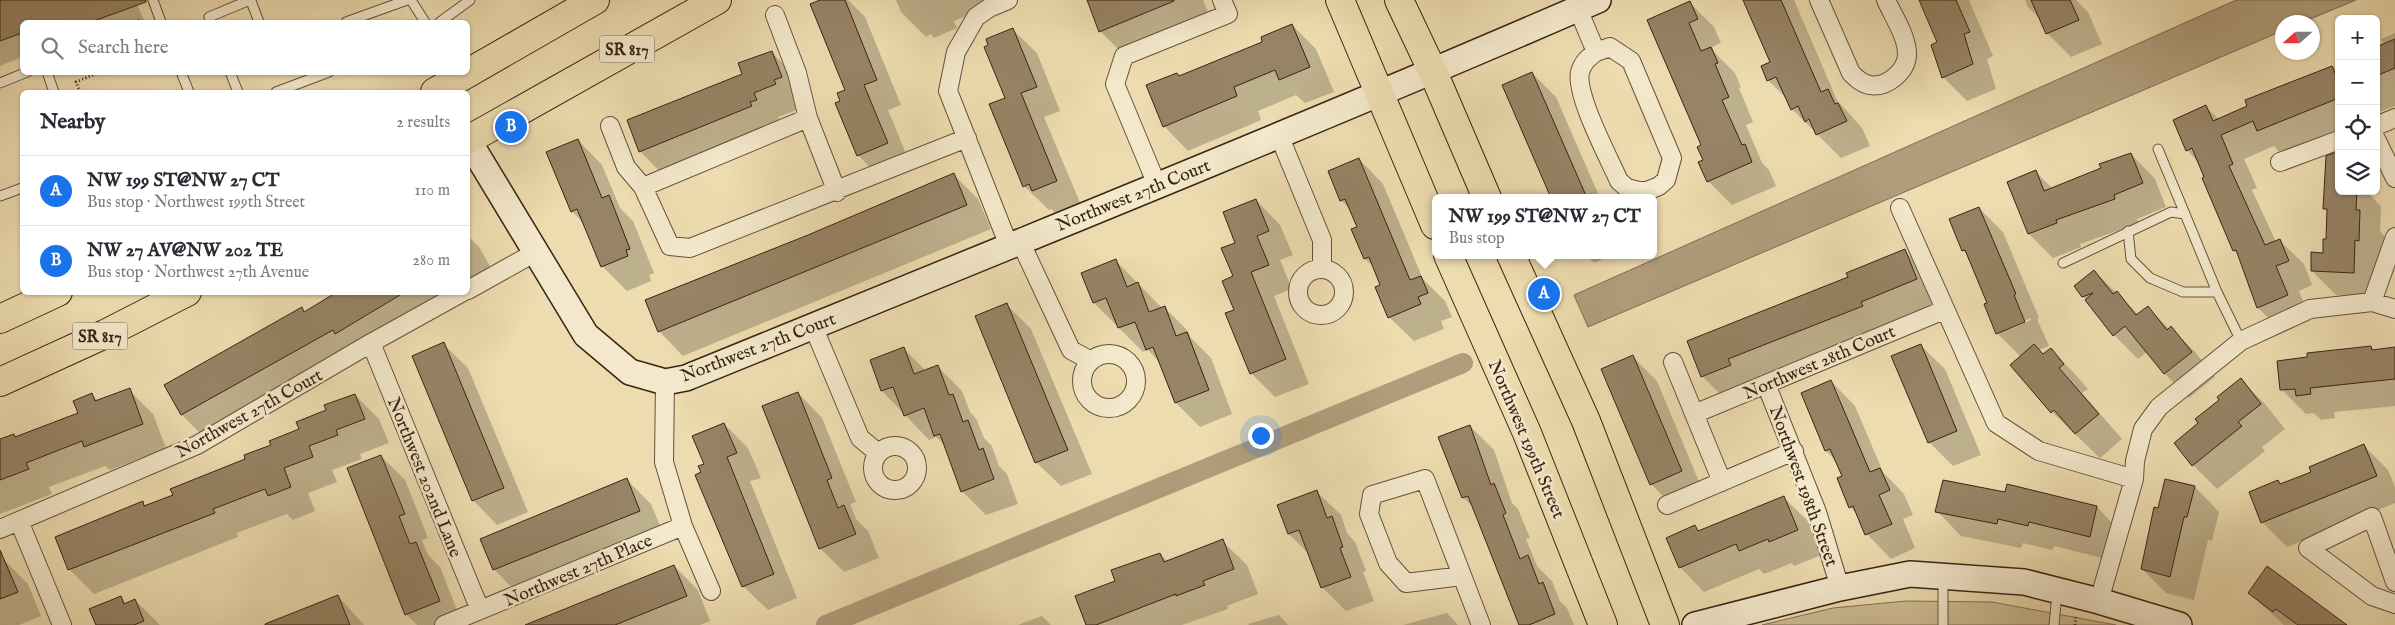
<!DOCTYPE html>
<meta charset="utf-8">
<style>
:root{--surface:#fff;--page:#f2f2f3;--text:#2b2b33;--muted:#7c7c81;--line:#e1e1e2;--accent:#1a73e8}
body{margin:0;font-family:"IM FELL English",serif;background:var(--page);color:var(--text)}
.controls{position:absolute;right:15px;top:15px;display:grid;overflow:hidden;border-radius:8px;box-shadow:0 1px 4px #0004}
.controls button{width:45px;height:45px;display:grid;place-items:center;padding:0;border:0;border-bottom:1px solid var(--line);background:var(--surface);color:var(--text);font:25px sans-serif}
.compass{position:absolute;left:2275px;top:15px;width:45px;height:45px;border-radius:50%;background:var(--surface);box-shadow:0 1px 4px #0004;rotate:249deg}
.you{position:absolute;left:1260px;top:435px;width:18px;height:18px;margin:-12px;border:4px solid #fff;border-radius:50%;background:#1a73e8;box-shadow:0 0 0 8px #1a73e833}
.badge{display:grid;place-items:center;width:32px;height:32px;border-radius:50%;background:var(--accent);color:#fff;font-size:16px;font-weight:700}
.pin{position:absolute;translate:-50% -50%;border:2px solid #fff;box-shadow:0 1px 5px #0006}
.popup{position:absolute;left:1432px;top:194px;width:225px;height:65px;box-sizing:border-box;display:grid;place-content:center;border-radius:8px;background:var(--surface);filter:drop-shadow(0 1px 4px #0005);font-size:16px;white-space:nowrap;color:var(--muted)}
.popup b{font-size:19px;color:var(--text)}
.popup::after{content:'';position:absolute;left:50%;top:100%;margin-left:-10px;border:10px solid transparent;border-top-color:var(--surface)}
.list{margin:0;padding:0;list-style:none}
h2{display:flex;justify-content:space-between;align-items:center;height:65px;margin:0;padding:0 20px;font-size:21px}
h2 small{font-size:16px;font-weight:400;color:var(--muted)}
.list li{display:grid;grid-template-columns:32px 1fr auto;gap:15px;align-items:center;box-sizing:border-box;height:70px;padding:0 20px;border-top:1px solid var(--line)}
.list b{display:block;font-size:19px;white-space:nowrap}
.list p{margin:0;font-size:16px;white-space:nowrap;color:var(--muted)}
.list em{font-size:16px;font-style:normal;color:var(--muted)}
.icon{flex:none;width:28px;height:28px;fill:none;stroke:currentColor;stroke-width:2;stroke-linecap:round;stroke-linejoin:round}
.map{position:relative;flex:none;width:2395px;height:625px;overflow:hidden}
.search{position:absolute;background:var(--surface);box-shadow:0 1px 4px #0004;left:20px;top:20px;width:450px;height:55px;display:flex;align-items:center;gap:12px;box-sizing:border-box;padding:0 18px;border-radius:8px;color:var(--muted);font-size:19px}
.panel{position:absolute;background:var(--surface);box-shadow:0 1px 4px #0004;left:20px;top:90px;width:450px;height:205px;border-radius:8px}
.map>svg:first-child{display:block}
.green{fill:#cebd95;stroke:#847055}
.water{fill:#b09d7b;stroke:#806c52}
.shadow{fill:#0003;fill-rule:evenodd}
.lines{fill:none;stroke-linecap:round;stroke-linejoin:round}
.canal{stroke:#b09d7b;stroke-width:20}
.building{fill:#978365;stroke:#392315}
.lane-casing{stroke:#66513c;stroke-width:11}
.street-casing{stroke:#66513c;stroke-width:20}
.secondary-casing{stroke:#392315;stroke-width:28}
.primary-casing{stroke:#392315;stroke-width:30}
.path{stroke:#392315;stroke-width:3;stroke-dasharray:1 2.5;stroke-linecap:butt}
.lane{stroke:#f3e8cb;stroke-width:9}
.street{stroke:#f3e8cb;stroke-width:18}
.secondary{stroke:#f3e8cb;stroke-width:25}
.primary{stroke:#eddcaf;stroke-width:28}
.labels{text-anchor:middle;stroke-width:5;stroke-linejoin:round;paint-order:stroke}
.shield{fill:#f3e8cb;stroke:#715e4c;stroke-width:1}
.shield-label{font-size:16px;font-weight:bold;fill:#392315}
.street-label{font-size:18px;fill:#392315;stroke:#f3e8cb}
</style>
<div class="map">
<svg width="2395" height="625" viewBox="0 0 2395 625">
<rect width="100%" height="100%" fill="#eddcaf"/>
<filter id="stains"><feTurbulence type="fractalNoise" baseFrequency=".004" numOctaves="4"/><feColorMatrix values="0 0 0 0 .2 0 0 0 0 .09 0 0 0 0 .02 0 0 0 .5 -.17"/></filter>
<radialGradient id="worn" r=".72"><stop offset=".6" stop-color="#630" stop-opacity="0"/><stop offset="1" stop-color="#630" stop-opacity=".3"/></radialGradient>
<path class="green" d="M1906 601 1992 602 2116 625H1762L1833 608Z"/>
<path class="water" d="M2236 0H2356L2303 22H2282V31L1588 327 1574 295Z"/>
<path class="shadow" d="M0 0H135L145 22H22V57L0 66Z
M823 0H848L865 17 901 105 888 110 912 168 882 180 858 155 842 101 846 91Z
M896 0H1003L954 21 957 28 934 38 931 34 926 37 901 12Z
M1088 0H1203L1211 20 1124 55 1100 31Z
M1745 0H1794L1837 100 1862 128 1870 146 1841 158 1792 109 1787 99 1768 80 1772 62Z
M1920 0H1969L1993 56 1987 59 1996 89 1967 101 1943 77 1939 43Z
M2025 0H2076L2088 12 2102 44 2071 57 2047 33 2041 20 2027 6Z
M1690 3 1714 27 1721 43 1712 47 1715 53 1735 73 1741 87 1739 88 1753 122 1746 125 1762 163 1769 170 1776 186 1732 205 1708 181 1703 145 1649 21Z
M1292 25 1316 49 1334 92 1305 103 1296 95 1258 111 1261 120 1188 151 1164 126 1180 77 1264 42Z
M1012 29 1037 53 1060 111 1044 117 1081 205 1057 215 1051 209 1049 210 1024 186 1006 98 990 45Z
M2395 33V106L2376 113V48L2384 45 2381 39Z
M771 52 796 76 799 109 778 117 780 124 664 176 640 151Z
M2339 65V132L2282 155 2274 146 2244 159 2257 188 2252 190 2276 242 2279 240 2304 264 2312 285 2299 291 2311 320 2283 332 2258 308 2247 281 2250 280 2240 257 2234 250 2198 162 2187 150 2206 107 2219 119 2249 107 2247 101Z
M1532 73 1556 97 1600 198H1552Z
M578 140 602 165 620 208 633 221 654 273 649 275 651 281 627 291 602 266 585 225 572 211Z
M2131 154 2155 179 2166 207 2137 219 2139 223 2080 244 2081 247 2053 258 2029 234 2009 183 2036 172 2053 189 2103 169 2101 165Z
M1359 159 1383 184 1423 279 1445 301 1452 317 1441 321 1444 329 1414 341 1389 317 1382 285 1375 268 1365 259 1358 228 1351 210 1341 200Z
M954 175 978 199 991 229 683 356 659 331 809 236Z
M2339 191H2366L2381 206 2380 231 2384 236 2383 264 2377 296 2336 295 2312 271 2324 254 2327 240 2328 212 2324 208Z
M1256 200 1280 225 1293 255 1280 260 1292 289 1274 296 1309 384 1275 397 1251 373 1235 311 1237 243Z
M1979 208 2003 232 2039 318 2037 319 2049 346 2039 350 2044 355 2051 350 2075 374 2088 389 2082 393 2122 439 2100 458 2052 412 2021 357 1997 333 1989 303 1969 256 1963 250ZM2031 318V320L2011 329V326Z
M468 236 479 247 496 277 206 439 182 415 166 386 301 309 305 313 339 292H468Z
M1905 251 1929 275 1940 304 1727 401 1702 376 1688 341 1850 278Z
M1586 255H1613L1594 263Z
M1116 261 1162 308 1164 307 1188 331 1191 338 1211 358 1232 414 1200 427 1176 403 1160 363 1148 350 1143 352 1094 303 1083 273Z
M2094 271 2139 315 2148 308 2169 329 2171 328 2195 352 2215 377 2189 398 2165 374 2147 352 2138 359 2114 335 2083 296Z
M1007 305 1031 329 1092 474 1061 486 1036 462Z
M443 344 468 368 528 512 497 525 473 500Z
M1920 345 1945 369 1981 455 1953 466 1929 442Z
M2371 347 2375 351 2395 349V406L2334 412 2335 418 2321 420 2314 413 2306 414 2282 390Z
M904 349 926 371 938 367 962 391 970 412 977 420 984 438 992 446 999 466 1007 474 1018 504 986 515 962 491 946 446 936 437 929 440 882 391 871 361Z
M1633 357 1657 381 1705 496 1675 508 1651 484Z
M2241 380 2265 404 2285 429 2262 447 2265 451 2217 489 2193 465 2200 424Z
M1831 381 1855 406 1883 472 1904 494 1913 515 1903 519 1915 548 1891 559 1867 534 1859 516 1850 507 1843 476 1837 462 1826 451Z
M129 390 153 414 166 448 110 470 105 466 49 487 52 494 0 514V440L13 435 16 438 80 414 92 394 99 402Z
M798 393 822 418 856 502 850 504 856 519 868 531 879 558 844 572 820 548Z
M355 395 379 419 389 443 360 454 362 459 332 470 337 482 308 493 315 511 293 520 287 514 237 533 238 537 94 594 69 569 142 502 146 506 174 496 247 459 301 430Z
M724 424 748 448 761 478 750 481 797 598 768 610 743 586 702 473Z
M1470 426 1494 450 1512 503 1518 509 1530 538 1526 539 1537 566 1552 581 1560 601 1567 608 1574 625H1520L1475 509 1463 497Z
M2364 446 2388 470 2395 487V503L2287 547 2263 523 2251 493 2278 482 2281 485 2312 472Z
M381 456 405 480 428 538 422 540 428 555 440 567 463 625H417L406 614Z
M627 480 651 504 664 535 518 594 494 569Z
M2008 485 2097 507 2121 532 2114 561 2054 546 2052 550 2023 543 2021 548 1961 536 1937 511 2006 493Z
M2195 487 2219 512 2212 541 2208 540 2194 600 2166 593 2142 569 2159 510Z
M1316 491 1341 515 1347 533 1355 542 1366 571 1363 572 1374 601 1346 611 1322 587 1309 554 1289 534 1279 505Z
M1783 497 1808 521 1822 555 1794 566 1792 563 1764 574 1759 569 1704 592 1680 567 1695 527 1700 532Z
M1222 541 1247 565 1258 594 1227 606 1228 609 1182 625H1088L1117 581 1160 554 1168 562Z
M4 560 28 584 41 616 19 625H0V561Z
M674 566 698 590 710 621 700 625H529Z
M2249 593 2345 625H2284Z
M338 596 364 625H266Z
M121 598 127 604 135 600 160 625H97Z
M1447 613 1458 625H1403Z
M1279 615 1288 625H1249L1248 624Z
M1042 616 1051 625H1018Z"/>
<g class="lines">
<path class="canal" d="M826 625 1463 363"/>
</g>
<path class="building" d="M0 0H146V2L91 22H22V33L0 41Z
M820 0H845L877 80 864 85 888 143 857 156 835 103 840 101 837 93 845 90 810 4Z
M1087 0H1174V1L1099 32Z
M1743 0H1781L1821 92 1828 89 1835 104 1838 103 1847 121 1816 135 1809 119 1805 122 1798 106 1791 110 1776 77 1767 81 1761 66 1770 62Z
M1919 0H1956L1970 32 1964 34 1973 64 1942 78 1931 45 1937 42Z
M2031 0H2070L2079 20 2046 34Z
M1690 1 1698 19 1689 23 1701 51 1711 47 1718 63 1715 64 1729 97 1722 100 1742 145 1745 144 1752 162 1707 182 1698 162 1703 160 1697 147 1701 145 1647 20Z
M1292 24 1310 67 1279 80 1275 70 1234 87 1237 96 1163 127 1146 85 1177 73 1179 76 1262 42 1261 37Z
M1013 28 1037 87 1021 93 1057 181 1032 191 1029 184 1023 187 989 104 1005 98 984 47 988 45 986 39Z
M2395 39V68L2376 76V47Z
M772 51 782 77 774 80 776 84 754 93 757 100 750 102 752 106 639 152 627 120 742 74 738 63Z
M2332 66 2339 83V98L2257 131 2253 121 2221 135 2233 164 2229 166 2265 245 2280 239 2289 261 2276 266 2288 295 2257 308 2236 250 2233 251 2202 178 2204 177 2192 148 2186 151 2173 120 2206 105 2213 121 2247 106 2245 100Z
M1532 72 1587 198H1551L1502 85Z
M578 139 602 198 609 195 630 249 626 250 628 256 601 267 577 209 571 212 546 152Z
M2339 151V191H2357L2356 210H2360L2359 241 2355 240 2354 273 2311 271V252L2323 253V239H2326L2327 209H2323L2326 156Z
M2131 153 2143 183 2114 195 2115 199 2056 220 2057 223 2028 234 2007 182 2036 170 2044 191 2101 168 2099 164Z
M1359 158 1410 280 1421 276 1428 293 1418 297 1421 304 1388 318 1375 287 1380 285 1369 257 1364 259 1351 229 1357 227 1345 199 1340 201 1328 171Z
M954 173 967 205 658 332 645 300 808 235Z
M1256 199 1269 231 1257 236 1269 265 1251 272 1286 359 1250 374 1225 313 1234 310 1222 281 1233 276 1221 248 1235 243 1223 212Z
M1979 207 2016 294 2014 295 2025 322 1996 334 1984 304 1987 303 1965 250 1962 251 1949 219Z
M1905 249 1917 279 1861 302 1863 306 1728 359 1731 365 1701 377 1687 341 1848 277 1846 273Z
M1116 259 1127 287 1138 282 1149 312 1165 306 1176 336 1187 332 1209 390 1175 403 1153 347 1146 350 1135 322 1118 328 1106 298 1093 303 1081 273Z
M2094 270 2113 294 2117 291 2136 315 2148 306 2167 330 2171 326 2192 352 2164 374 2125 326 2113 336 2085 300 2093 293 2082 297 2074 286Z
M337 292H405L335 334 333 330 181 415 164 385 302 307 304 312Z
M1007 303 1068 450 1035 463 975 316Z
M444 342 504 488 472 501 412 356Z
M1921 344 1957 431 1928 443 1891 356Z
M2034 344 2043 354 2051 348 2064 364 2059 368 2099 414 2075 434 2054 410 2051 413 2010 365Z
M2371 346 2372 350 2395 347V379L2310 388 2311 394 2296 396 2295 389 2280 390 2277 361 2307 357V353Z
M904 347 914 374 938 365 949 395 953 394 963 422 968 420 979 450 983 448 994 479 961 492 940 434 934 436 924 408 904 416 893 387 881 391 870 360Z
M1633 355 1682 471 1650 485 1601 369Z
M2241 378 2261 404 2238 422 2242 426 2192 466 2174 443 2198 423 2195 419 2219 400 2217 397Z
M1831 380 1870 472 1880 468 1890 490 1879 495 1892 524 1865 535 1853 506 1849 508 1837 478 1842 476 1830 449 1825 451 1801 393Z
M130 388 143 424 84 447 82 441 26 463 29 469 0 480V439L14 434 15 437 78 413 73 401 92 393 95 401Z
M798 392 832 478 827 480 838 508 844 505 856 534 819 549 762 406Z
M355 394 365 419 336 430 338 435 309 446 313 457 284 468 291 487 268 496 265 489 213 509 215 513 68 570 55 537 143 501 144 506 173 495 170 489 245 459 244 455 271 445 269 441 299 429 296 422 326 410 324 405Z
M724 423 737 453 727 457 774 574 742 587 695 475 701 472 698 466 704 464 692 436Z
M1470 425 1491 485 1494 483 1506 513 1503 515 1520 559 1528 555 1539 584 1543 582 1555 614 1529 625H1519L1468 496 1462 498 1438 437Z
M2364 444 2377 476 2261 523 2249 492 2278 480 2280 484 2311 472 2309 467Z
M381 455 405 514 399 516 410 544 416 542 440 601 405 615 347 468Z
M627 478 640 511 493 570 480 539Z
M2165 479 2195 486 2187 517H2184L2170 577 2141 569 2154 507 2158 508Z
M1943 480 2005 492 2007 484 2097 506 2090 537 2029 522 2028 526 1998 519 1997 524 1935 512Z
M1317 490 1327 518 1332 516 1343 547 1340 548 1351 577 1321 588 1299 530 1288 534 1277 505Z
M1784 496 1798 530 1769 542 1768 539 1739 551 1736 544 1679 568 1666 538 1695 525 1698 531Z
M1223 539 1234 569 1203 581 1205 585 1176 596V594L1096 625H1086L1075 596 1115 581 1111 570 1160 553 1164 562Z
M0 550 18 592 0 599Z
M674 565 687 596 615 625H525Z
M2267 566 2347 625H2298L2276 609 2273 612 2248 593Z
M338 595 350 625H265V624Z
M121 596 124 604 135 599 144 621 134 625H96L89 609Z"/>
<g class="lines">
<defs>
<path id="lane" d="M153 0 161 22
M411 0 425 22
M251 1 259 22
M211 22 209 17 250 0
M346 22 407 0
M440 22 470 0
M47 72 54 92
M181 72 189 92
M230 72 238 92
M0 83 27 72
M276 92 329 72
M2158 149 2185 214
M0 196 22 188
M2128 231 2131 259 2150 278 2183 292H2217
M2063 263 2171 212 2185 214 2217 292 2241 341
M1943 625V577
M2054 625 2057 593"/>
<path id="street" d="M1008 0 989 8 976 17 956 52 948 91 1009 246
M1819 0 1851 73C1856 78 1862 84 1870 85 1887 88 1907 71 1907 54 1907 36 1893 16 1886 0
M1578 9 1596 52C1588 58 1583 62 1580 72 1575 95 1609 158 1619 181L1627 188 1639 191H1647L1659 186 1666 180 1672 158 1631 61 1610 47 1596 52
M775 15 797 73 808 118 837 192
M610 126 626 167 643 187 670 246 690 248 967 138
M2376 126 2395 118
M1279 135 1322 240V269
M2376 139 2395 178
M2280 162 2339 140
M1157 185 1115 84 1124 56 1228 14 1222 0
M643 187 808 118
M1900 208 1996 423 2039 451 2134 479
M1020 241 1071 350 1091 361
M1298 292a23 23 0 1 1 46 0a23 23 0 1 1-46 0Z
M468 290 536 252
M2372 302 2395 237
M813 326 860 438 878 453
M371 343 480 610
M1082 381a27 27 0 1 1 54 0a27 27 0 1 1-54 0Z
M1673 362 1722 482
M665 382 664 462 683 526 711 591
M1766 384 1817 512 1840 588
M1694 414 1944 310
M873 468a22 22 0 1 1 44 0a22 22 0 1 1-44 0Z
M1667 505 1794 451
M19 521 62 625
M0 529 197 445 371 343 463 292
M1462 576 1406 583 1388 563 1369 514 1372 495 1425 479 1481 625
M2395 582 2372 517 2308 548 2372 596 2395 604
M2099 601 2134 479 2135 461 2143 429 2159 407 2241 341 2310 309 2372 302 2395 309
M444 625 683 526"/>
<path id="secondary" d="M468 140 586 335 630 372 665 382 686 378C990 254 1296 131 1598 0
M1695 625 1840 588 1910 574 2024 582 2099 601 2179 625"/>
<path id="primary" d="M1340 0 1435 225
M1399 0 1433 72 1487 198
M435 92 595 0
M468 140 717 0
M1448 255 1527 433 1603 625
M1511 255 1586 421 1665 625
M0 319 58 292
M0 382 105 334 187 292"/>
</defs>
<use href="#lane" class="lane-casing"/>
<use href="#street" class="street-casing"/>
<use href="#secondary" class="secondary-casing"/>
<use href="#primary" class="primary-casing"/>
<path class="path" d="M135 22 140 20
M80 92 76 82 100 72
M2075 625 2076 616"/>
<use href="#lane" class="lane"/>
<use href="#street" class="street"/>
<use href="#secondary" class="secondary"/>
<use href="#primary" class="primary"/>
</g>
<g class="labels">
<g class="shield">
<rect x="599.5" y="35.5" width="55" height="27" rx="4"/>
<rect x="72.5" y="322.5" width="55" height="27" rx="4"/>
</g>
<g class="shield-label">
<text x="627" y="55">SR 817</text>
<text x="100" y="342">SR 817</text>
</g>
<g class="street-label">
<text transform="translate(1133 195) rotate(-22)" y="6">Northwest 27th Court</text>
<text transform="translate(758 347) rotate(-21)" y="6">Northwest 27th Court</text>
<text transform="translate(1819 362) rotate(-23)" y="6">Northwest 28th Court</text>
<text transform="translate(249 413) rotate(-29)" y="6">Northwest 27th Court</text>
<text transform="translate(1527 439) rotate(67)" y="6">Northwest 199th Street</text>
<text transform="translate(425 477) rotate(68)" y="6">Northwest 202nd Lane</text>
<text transform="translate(1804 486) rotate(70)" y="6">Northwest 198th Street</text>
<text transform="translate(578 570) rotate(-23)" y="6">Northwest 27th Place</text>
</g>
</g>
<rect width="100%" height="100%" filter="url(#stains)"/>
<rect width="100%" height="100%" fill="url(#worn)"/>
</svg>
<div class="controls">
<button>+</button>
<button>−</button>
<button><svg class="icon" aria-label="locate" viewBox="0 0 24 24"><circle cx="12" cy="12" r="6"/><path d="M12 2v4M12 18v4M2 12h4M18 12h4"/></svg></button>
<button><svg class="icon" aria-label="layers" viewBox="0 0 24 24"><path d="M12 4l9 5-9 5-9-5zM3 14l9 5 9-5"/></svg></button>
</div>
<svg class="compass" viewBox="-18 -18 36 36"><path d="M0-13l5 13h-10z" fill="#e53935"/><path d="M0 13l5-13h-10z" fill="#7c7c81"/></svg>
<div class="you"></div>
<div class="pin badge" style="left:1544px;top:294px">A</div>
<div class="popup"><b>NW 199 ST@NW 27 CT</b>Bus stop</div>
<div class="pin badge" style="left:511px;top:127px">B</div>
<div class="search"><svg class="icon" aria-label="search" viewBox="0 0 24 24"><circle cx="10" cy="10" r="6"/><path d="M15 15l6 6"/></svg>Search here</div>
<section class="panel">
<h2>Nearby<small>2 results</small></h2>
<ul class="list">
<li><span class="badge">A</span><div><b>NW 199 ST@NW 27 CT</b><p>Bus stop · Northwest 199th Street</p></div><em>110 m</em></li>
<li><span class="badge">B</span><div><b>NW 27 AV@NW 202 TE</b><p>Bus stop · Northwest 27th Avenue</p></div><em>280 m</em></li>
</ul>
</section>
</div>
